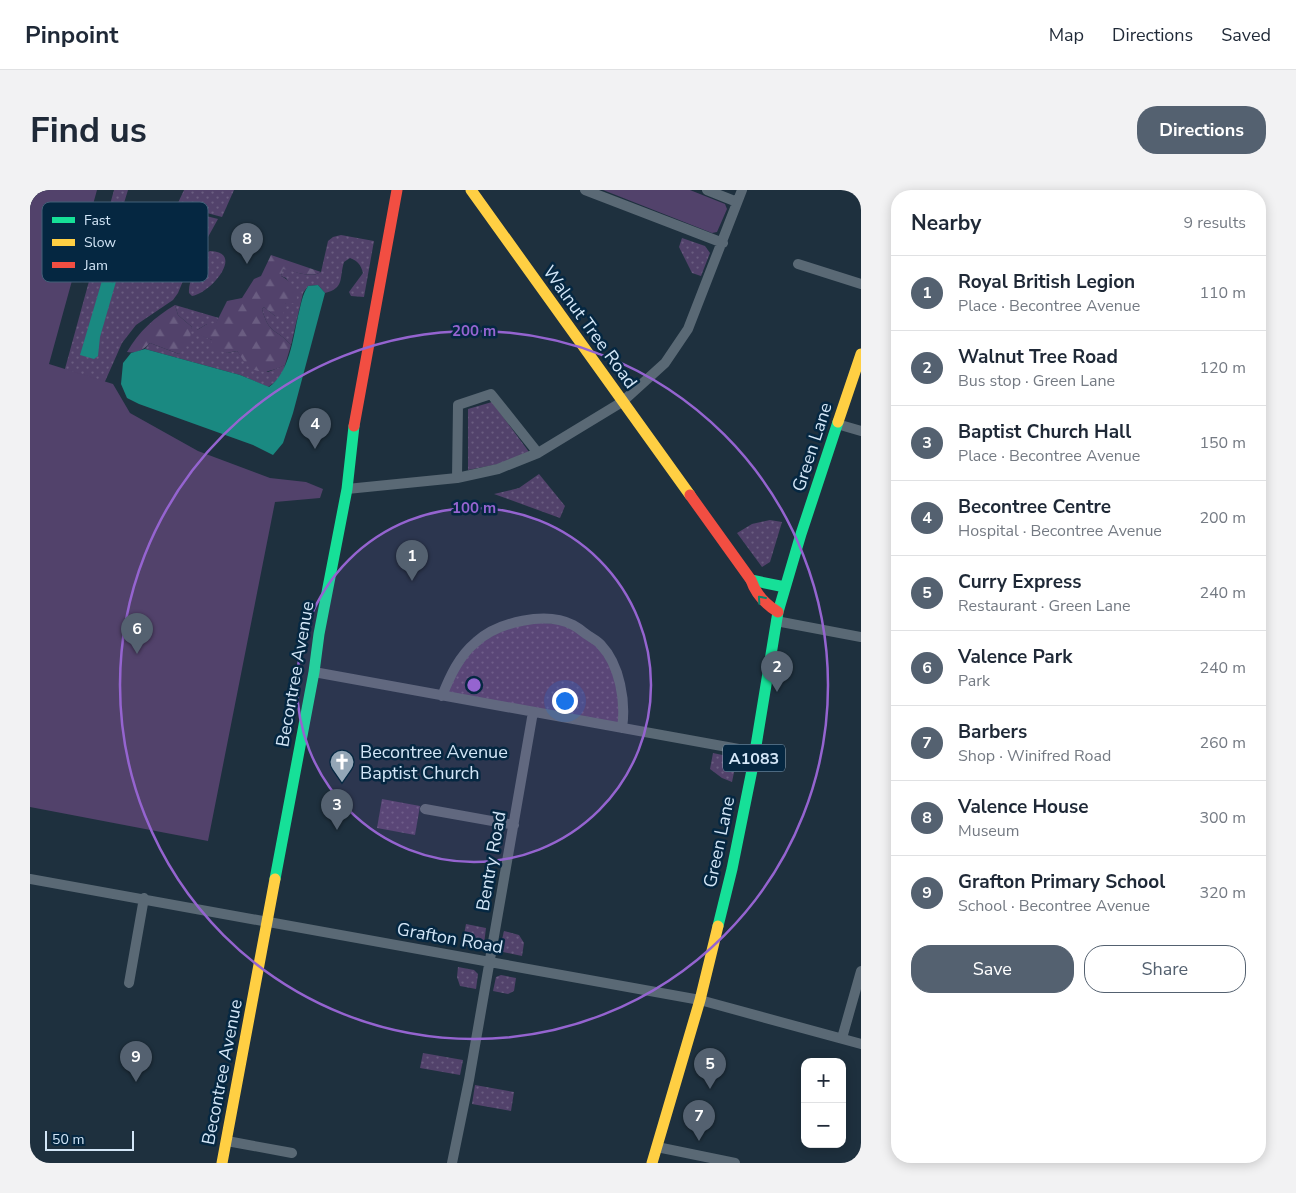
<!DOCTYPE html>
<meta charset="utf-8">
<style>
:root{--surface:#fff;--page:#f2f2f3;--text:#1f2937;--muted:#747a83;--line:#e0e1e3;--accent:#546170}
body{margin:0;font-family:"Nunito Sans",sans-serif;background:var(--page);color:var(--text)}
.controls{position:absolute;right:15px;bottom:15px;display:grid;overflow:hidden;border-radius:10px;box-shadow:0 2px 12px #0003}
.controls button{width:45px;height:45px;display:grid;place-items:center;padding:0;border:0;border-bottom:1px solid var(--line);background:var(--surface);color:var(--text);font:25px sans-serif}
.scale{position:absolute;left:15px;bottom:12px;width:89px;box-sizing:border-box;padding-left:5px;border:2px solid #d3e6f7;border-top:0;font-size:14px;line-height:18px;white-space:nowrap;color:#d3e6f7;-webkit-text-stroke:4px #052741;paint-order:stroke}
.you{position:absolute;left:534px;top:510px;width:18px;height:18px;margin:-12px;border:4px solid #fff;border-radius:50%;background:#1a73e8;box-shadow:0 0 0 8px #1a73e833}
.badge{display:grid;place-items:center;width:32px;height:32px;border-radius:50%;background:var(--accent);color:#fff;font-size:16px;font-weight:700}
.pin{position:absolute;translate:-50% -41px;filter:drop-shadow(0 1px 2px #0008)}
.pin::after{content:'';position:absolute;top:26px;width:18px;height:15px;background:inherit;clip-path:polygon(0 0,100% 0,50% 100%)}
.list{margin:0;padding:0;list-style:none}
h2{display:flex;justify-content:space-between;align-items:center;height:65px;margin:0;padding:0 20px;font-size:21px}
h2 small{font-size:16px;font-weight:400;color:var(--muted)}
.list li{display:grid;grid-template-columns:32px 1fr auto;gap:15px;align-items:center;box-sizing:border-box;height:75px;padding:0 20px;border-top:1px solid var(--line)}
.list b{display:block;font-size:19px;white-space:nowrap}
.list p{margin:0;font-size:16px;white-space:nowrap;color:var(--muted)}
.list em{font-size:16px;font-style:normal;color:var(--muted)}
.actions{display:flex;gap:10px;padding:15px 20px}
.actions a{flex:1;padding:11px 0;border:1px solid var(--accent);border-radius:20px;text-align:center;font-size:18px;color:var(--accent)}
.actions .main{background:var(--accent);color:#fff}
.map{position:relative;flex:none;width:831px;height:973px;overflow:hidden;border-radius:20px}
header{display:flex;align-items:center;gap:30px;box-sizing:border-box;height:70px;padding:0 25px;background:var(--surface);border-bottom:1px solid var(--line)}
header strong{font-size:24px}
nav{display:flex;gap:28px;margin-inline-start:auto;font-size:18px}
.intro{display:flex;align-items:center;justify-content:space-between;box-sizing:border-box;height:120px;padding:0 30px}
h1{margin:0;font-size:35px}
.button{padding:12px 22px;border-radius:20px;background:var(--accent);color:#fff;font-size:18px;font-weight:700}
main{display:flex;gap:30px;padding:0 30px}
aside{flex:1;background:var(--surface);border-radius:20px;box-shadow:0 2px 12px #0003}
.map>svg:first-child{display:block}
.grass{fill:url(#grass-dots)}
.forest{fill:url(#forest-firs)}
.park{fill:#52426b}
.water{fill:#1a8981}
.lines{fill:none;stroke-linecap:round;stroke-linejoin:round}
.street{stroke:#5a6975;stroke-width:10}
.fast{stroke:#16e098;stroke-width:11}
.slow{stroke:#ffcf43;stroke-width:11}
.jam{stroke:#f24e42;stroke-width:11}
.oneway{stroke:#0e846c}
.ring{fill:none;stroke:#9564d0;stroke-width:2.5}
.labels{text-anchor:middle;stroke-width:5;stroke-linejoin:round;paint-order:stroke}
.shield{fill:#052741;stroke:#95adc0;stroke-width:1}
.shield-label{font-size:16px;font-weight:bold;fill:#d3e6f7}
.street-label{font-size:18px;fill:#d3e6f7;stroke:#052741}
.poi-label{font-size:18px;fill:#d3e6f7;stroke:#052741;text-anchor:start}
.key{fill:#052741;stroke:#436078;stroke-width:1}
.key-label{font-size:14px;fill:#d3e6f7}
.centre{fill:#9564d0;stroke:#052741;stroke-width:2.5}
.ring-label{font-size:15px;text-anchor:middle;font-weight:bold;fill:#9564d0;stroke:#052741;stroke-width:5;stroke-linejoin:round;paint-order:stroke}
</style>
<header>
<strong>Pinpoint</strong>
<nav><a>Map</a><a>Directions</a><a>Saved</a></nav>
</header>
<div class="intro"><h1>Find us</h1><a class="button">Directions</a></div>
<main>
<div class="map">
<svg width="831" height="973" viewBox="0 0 831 973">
<defs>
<pattern id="grass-dots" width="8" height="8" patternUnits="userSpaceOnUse" patternTransform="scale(1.25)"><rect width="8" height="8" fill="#52426b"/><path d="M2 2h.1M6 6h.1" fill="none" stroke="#6a5d81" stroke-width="1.8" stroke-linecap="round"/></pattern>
<pattern id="forest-firs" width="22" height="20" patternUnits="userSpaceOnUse" patternTransform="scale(1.25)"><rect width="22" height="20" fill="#52426b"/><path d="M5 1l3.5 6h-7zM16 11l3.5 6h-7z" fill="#6a5d81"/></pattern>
</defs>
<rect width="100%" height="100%" fill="#1e303e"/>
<path class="grass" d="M84 0H98L94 13 110 18 105 35 128 40 133 18 175 52 160 74 148 103 143 110 106 135 92 153 73 196 33 186Z
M154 0H204L192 27 147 15Z
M145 18 188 29 178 47 175 48 142 19Z
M311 45 344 51 334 107 321 106 319 102 333 83C331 75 328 71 320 68L314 72C309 88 315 98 295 103L288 95 278 96 273 103 261 155C246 138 239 145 232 119L234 117 245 126 256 113 259 93 256 88 251 86 253 78C265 81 279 89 291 82L298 51 303 47Z
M652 48 675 56 680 63 671 86 662 83 649 57Z
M180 61C216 62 180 104 162 106L159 103C158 91 167 76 172 65Z
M145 115 189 128 186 134H177L167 140V143L182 150 197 163 207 161 212 167 238 182 255 175C253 185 247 191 238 197L210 185 115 159 120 153 149 164 162 137 148 125Z
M462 212 499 262 469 274 438 280V219Z
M509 284 535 316 530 328 464 304 489 298Z
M740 330 752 332 740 372 732 377 707 343 722 334Z
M489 431 542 435 571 455 584 476 592 538 412 506 446 452Z
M683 563 707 568 702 592 692 588 680 579Z
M352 609 390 616 385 645 347 638Z
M436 734 456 738 454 754 449 758 432 755Z
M474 741 489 745 494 753 492 766 473 762 470 758Z
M428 777 444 780 448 784 446 799 430 796 427 787Z
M471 785 486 788 484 801 478 804 463 801 466 787Z
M393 863 433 870 430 885 390 878Z
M445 895 484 902 481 921 442 914Z"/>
<path class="forest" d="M241 65 291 82C279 89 265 81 253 79L251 86C260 90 264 99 267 108L264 113H256L253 125 245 126 234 117 232 119C239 145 246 138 261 155L255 175C243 181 228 186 217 175 213 171 211 166 207 161L197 163 184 159 181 154 182 150 167 144V140L177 134 186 133 197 111 212 108 224 89 231 86Z
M145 115 148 125 162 137 159 153 149 164 120 153C115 159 106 164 97 162 109 141 125 127 145 115Z"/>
<path class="park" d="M0 0H67L19 174 83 194 100 223 168 261 240 288 276 292 293 299 290 308 245 312 178 651 0 617Z
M573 0H660L695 14 697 19 687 42 682 43Z"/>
<path class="water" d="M95 13 106 16C104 23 102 30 101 37 99 51 106 52 94 64L70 147 68 166 64 169 50 165Z
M288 95 295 103 263 223 253 253 243 265 223 255 109 214 97 208 91 194 93 173 101 163 115 159 210 185 239 197C259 183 263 149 268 126 271 115 272 105 278 96Z"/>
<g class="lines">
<path class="street" d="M555 0 693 53
M677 0 707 12
M768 74 831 94
M807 234 831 241
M427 288 428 215 461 204 508 263
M317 299 427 288 468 279 508 263 592 212 635 173 658 139 712 0
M746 431 831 447
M284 482 725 562
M412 506C420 486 429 466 446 452 468 432 516 421 543 435 549 438 554 443 559 446 563 449 568 451 571 455 590 475 596 512 592 538
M395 619 484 635
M0 689 670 810 831 854
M99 793 114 708
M812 848 831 781
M197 951 262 963
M627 957 705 973
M422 973 439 890 503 522"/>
<path class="fast" d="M721 390 755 397
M245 689 284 482 289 444 317 299 324 236
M688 736 702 679 722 580 748 422 771 344 808 232"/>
<path class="slow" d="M441 0 660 305
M808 232 831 164
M192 973 245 689
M622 973 670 810 688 736"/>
<path class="jam" d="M324 236 367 0
M660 305 721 390C726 405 735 414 748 422"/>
</g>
<defs><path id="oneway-chevron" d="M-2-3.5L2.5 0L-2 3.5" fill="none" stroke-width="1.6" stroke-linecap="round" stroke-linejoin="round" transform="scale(1.25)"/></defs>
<use class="oneway" href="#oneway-chevron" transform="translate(731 409) rotate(-131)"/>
<circle cx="444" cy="495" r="177" fill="#9564d0" fill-opacity=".12"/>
<g class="ring">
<circle cx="444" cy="495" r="177"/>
<circle cx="444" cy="495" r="354"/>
</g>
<defs>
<symbol id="church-pin" viewBox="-11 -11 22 30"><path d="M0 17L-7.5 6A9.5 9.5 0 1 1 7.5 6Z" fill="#94a6b6" stroke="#052741"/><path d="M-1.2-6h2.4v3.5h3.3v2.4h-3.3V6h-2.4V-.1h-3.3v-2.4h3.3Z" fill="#fff"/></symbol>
</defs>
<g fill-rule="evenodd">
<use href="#church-pin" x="298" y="558" width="28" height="38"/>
</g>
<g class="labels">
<rect class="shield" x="693" y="554.5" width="62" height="27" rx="4"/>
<g class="shield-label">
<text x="724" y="574">A1083</text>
</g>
<g class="street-label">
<text transform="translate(560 137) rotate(54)" y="6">Walnut Tree Road</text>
<text transform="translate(782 257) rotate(-72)" y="6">Green Lane</text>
<text transform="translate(265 484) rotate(-80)" y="6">Becontree Avenue</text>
<text transform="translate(689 652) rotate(-78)" y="6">Green Lane</text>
<text transform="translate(461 671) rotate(-80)" y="6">Bentry Road</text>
<text transform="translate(420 748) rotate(10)" y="6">Grafton Road</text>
<text transform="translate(192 882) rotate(-79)" y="6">Becontree Avenue</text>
</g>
<g class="poi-label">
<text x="330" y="568">Becontree Avenue<tspan x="330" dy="21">Baptist Church</tspan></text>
</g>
</g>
<rect x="12" y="12" width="166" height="80" rx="8" class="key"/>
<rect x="22" y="27" width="23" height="6" fill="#16e098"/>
<rect x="22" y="49" width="23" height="7" fill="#ffcf43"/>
<rect x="22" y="72" width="23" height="6" fill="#f24e42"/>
<g class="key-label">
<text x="54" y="35">Fast</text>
<text x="54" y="57">Slow</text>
<text x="54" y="80">Jam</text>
</g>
<circle cx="444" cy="495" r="8" class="centre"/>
<g class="ring-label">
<text x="444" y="146">200 m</text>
<text x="444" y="323">100 m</text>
</g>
</svg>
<div class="controls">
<button>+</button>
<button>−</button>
</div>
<div class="scale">50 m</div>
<div class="you"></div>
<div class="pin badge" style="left:382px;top:391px">1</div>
<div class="pin badge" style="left:747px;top:502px">2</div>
<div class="pin badge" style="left:307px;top:640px">3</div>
<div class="pin badge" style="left:285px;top:259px">4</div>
<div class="pin badge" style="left:680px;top:899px">5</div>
<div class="pin badge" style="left:107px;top:464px">6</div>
<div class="pin badge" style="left:669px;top:951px">7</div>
<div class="pin badge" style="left:217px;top:74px">8</div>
<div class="pin badge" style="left:106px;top:892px">9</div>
</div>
<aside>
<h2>Nearby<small>9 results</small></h2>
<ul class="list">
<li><span class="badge">1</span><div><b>Royal British Legion</b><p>Place · Becontree Avenue</p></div><em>110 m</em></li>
<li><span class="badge">2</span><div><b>Walnut Tree Road</b><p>Bus stop · Green Lane</p></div><em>120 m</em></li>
<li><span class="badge">3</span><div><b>Baptist Church Hall</b><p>Place · Becontree Avenue</p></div><em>150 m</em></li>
<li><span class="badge">4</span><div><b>Becontree Centre</b><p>Hospital · Becontree Avenue</p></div><em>200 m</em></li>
<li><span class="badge">5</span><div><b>Curry Express</b><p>Restaurant · Green Lane</p></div><em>240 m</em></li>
<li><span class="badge">6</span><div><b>Valence Park</b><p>Park</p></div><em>240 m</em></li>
<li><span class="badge">7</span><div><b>Barbers</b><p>Shop · Winifred Road</p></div><em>260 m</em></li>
<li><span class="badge">8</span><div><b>Valence House</b><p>Museum</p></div><em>300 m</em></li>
<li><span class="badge">9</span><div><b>Grafton Primary School</b><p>School · Becontree Avenue</p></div><em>320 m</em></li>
</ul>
<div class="actions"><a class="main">Save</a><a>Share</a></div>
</aside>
</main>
